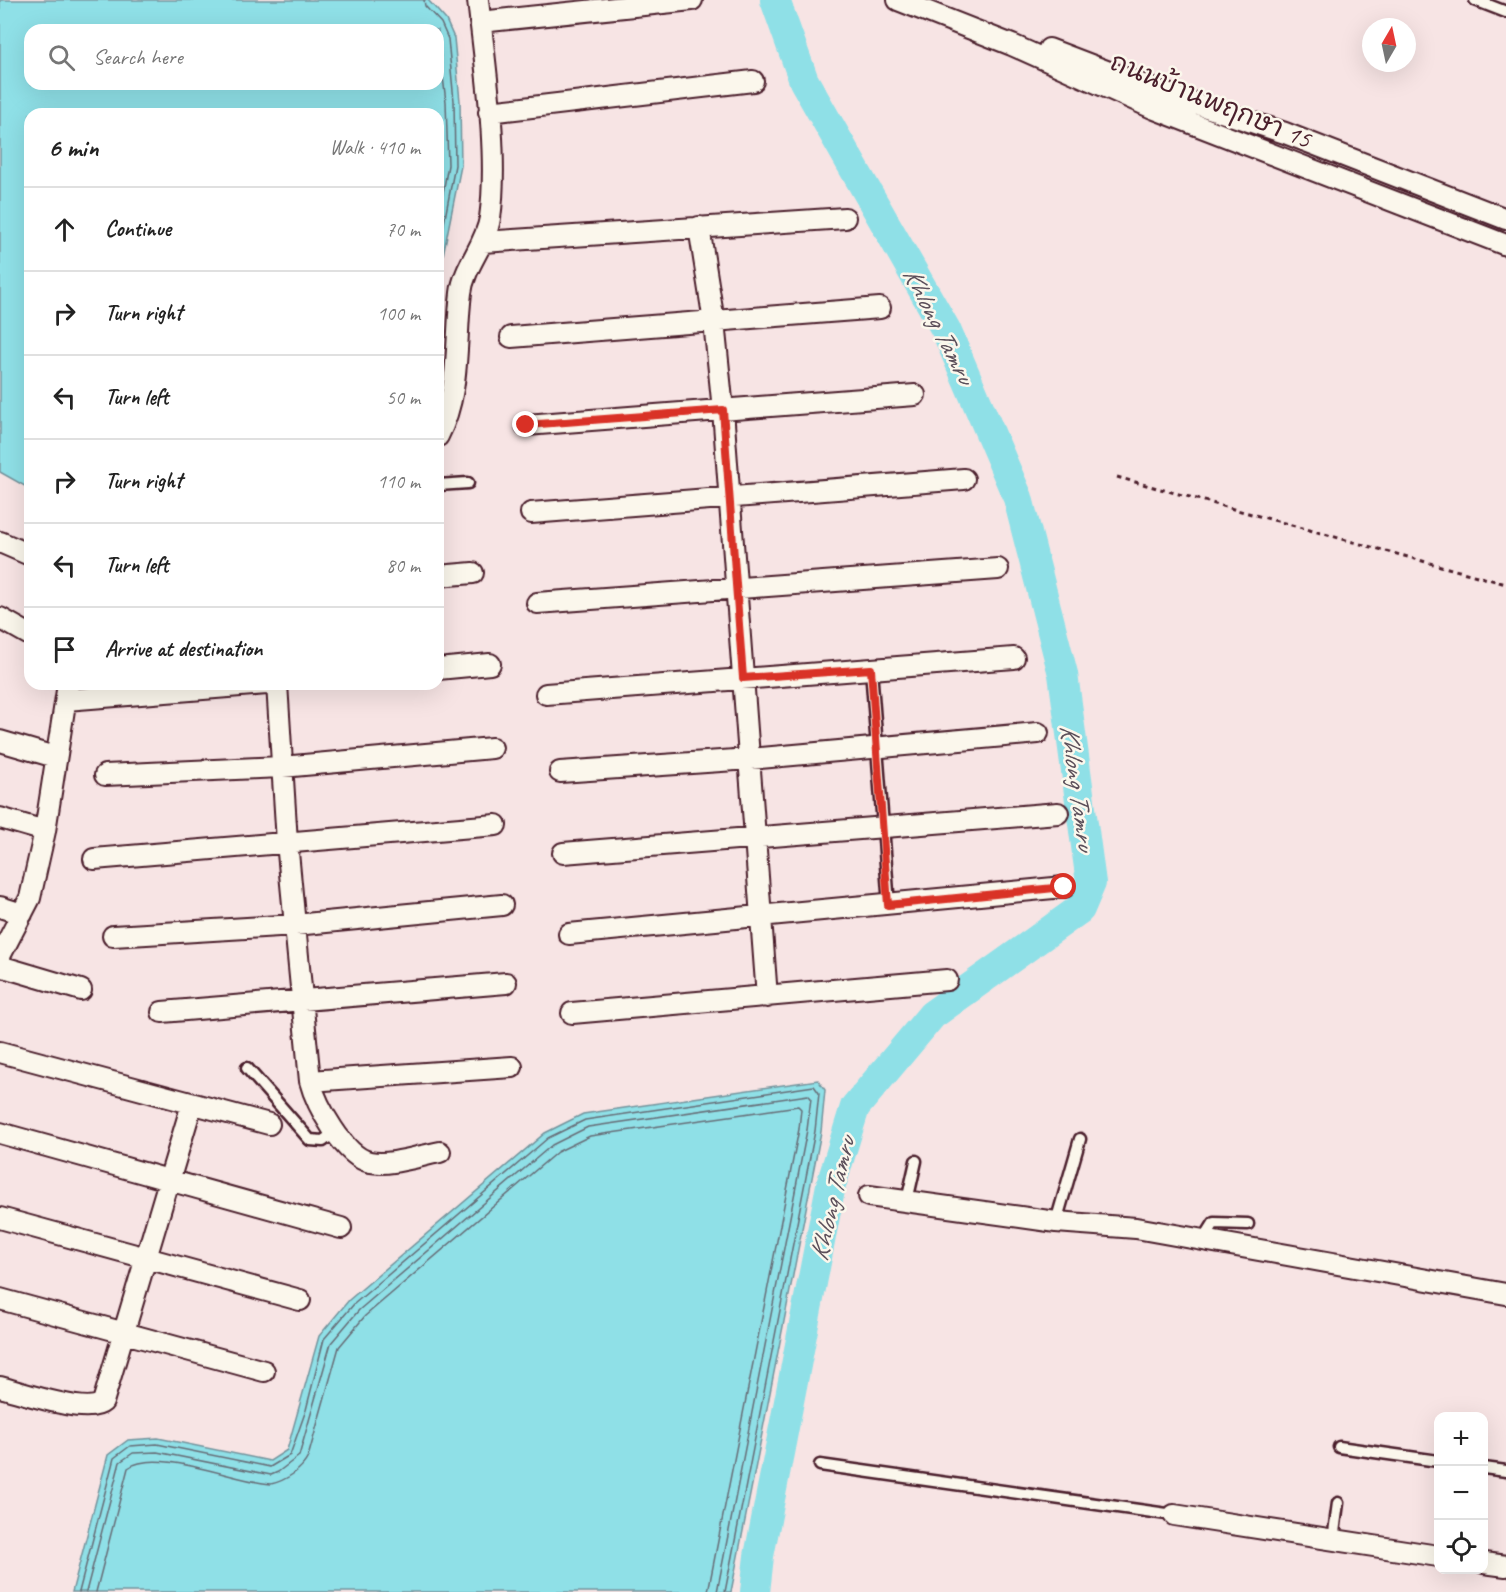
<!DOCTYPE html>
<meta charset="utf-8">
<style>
:root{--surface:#fff;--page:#f2f2f2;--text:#222;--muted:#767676;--line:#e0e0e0}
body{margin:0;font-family:Caveat,"Playpen Sans Thai",sans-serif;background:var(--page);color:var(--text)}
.controls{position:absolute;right:18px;bottom:18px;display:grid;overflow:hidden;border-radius:12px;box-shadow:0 6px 24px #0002}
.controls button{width:54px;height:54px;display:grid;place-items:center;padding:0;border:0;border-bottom:2px solid var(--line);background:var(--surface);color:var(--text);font:30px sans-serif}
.compass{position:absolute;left:1362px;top:18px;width:54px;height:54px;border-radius:50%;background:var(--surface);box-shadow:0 6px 24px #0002;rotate:9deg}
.stop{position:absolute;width:18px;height:18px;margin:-14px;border:4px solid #d93025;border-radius:50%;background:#fff}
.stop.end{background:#d93025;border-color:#fff;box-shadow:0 2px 6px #0008}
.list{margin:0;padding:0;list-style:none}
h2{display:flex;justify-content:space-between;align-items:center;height:78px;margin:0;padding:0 24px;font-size:26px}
h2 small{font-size:20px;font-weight:400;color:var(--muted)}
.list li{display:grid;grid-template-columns:39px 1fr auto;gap:18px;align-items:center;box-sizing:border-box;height:84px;padding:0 24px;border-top:2px solid var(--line)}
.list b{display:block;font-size:22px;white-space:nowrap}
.list em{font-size:20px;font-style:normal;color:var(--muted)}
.icon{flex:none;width:33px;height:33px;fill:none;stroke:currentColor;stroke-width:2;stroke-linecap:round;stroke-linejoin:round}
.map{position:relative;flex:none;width:1506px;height:1592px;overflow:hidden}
.search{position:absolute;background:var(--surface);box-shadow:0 6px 24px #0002;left:24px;top:24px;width:420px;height:66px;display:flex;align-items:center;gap:15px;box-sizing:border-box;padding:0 21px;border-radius:18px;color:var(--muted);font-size:22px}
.panel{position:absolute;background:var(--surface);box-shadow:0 6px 24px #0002;left:24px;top:108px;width:420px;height:582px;border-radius:18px}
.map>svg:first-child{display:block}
.water{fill:#8fe0e7;stroke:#73939c;stroke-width:1.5;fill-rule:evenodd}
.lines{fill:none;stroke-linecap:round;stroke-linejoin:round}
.shore{stroke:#666c76;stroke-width:1.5}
.river{stroke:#8fe0e7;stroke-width:30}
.service-casing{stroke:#4a1f2b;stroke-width:15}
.minor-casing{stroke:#4a1f2b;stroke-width:24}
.path{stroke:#4a1f2b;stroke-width:3;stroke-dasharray:4.5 4.5;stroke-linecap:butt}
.service{stroke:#fbf7ec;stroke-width:10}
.minor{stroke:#fbf7ec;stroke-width:20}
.route{stroke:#d93025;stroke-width:8}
.labels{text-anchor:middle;stroke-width:5;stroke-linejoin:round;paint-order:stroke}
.street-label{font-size:26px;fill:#4a1f2b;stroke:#fbf7ec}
.water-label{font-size:27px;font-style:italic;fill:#5b4f5a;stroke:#fbf7ec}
</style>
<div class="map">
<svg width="1506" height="1592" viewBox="0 0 1506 1592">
<rect width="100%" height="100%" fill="#f7e4e4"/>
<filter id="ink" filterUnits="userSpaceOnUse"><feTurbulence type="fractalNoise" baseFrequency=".0167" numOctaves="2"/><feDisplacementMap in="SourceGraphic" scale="12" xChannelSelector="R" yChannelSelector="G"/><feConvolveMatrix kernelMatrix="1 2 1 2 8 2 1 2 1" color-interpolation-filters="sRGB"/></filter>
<g filter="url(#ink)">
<path class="water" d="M0 0H428L446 20 454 38 460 101 461 166 438 280V114H30V489L0 472ZM30 30H438V84H30Z
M818 1080 825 1090 821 1132 731 1592H72L108 1455 128 1440 158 1438 270 1461 287 1450 319 1336 349 1300 545 1133 583 1114Z"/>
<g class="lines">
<path class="shore" d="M424 0 425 6 441 23 448 39 454 101 455 165 438 255
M438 35 446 102 448 165 438 220
M79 1592 114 1458 130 1446 157 1444 270 1467 290 1455 306 1410 324 1339 354 1304 548 1138 585 1120 814 1086 819 1093 815 1131 725 1592
M86 1592 120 1462 133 1453 157 1452 271 1475 278 1472 299 1456 331 1343 359 1310 552 1145 588 1127 808 1095 811 1098 807 1130 717 1592
M96 1592 128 1468C157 1447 236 1482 271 1484 285 1481 302 1470 308 1457L339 1347 365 1316 557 1152 590 1136 798 1106 801 1109 799 1129 708 1592"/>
<path class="river" d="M755 1592 759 1556 831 1185 855 1107 932 1015 1080 909 1091 883 1063 674 1018 498 946 330 804 81 775 0"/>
<defs>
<path id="service" d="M1475 0 1506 12
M438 485 468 483
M871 669 889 905
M247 1068 310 1140 323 1141 335 1132
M907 1201 916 1161
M1056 1222 1080 1139
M1204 1239 1214 1223 1248 1224
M1339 1447 1438 1461
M820 1465 1174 1515
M1484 1468 1506 1471
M1333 1540 1338 1503"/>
<path id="minor" d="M898 0 1012 45 1155 109 1506 245
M480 22 692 0
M1049 49 1164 93 1285 133 1506 219
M489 112 753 81
M699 227 714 322 723 410 767 997
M483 242 845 218
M511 337 880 308
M526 425 915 395
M438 436C461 392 455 341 461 293 464 266 486 245 490 218 499 154 485 65 478 0
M531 513 964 479
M0 542 30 555
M438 576 473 573
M537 603 998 569
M0 618 30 635
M438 669 490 664
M277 684 287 842 310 1081C316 1104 344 1157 370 1162 391 1166 418 1156 440 1152
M546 694 1014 658
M66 700 267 684
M0 741 55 757
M560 772 750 759 1038 733
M105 775 282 767 492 748
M0 818 45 831
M563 853 1058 813
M94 859 496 825
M0 907 22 914
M569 934 1064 887
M113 936 295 925 502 905
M0 956 30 898 45 831 68 684
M0 966 81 990
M162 1012 506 983
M572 1013 947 980
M0 1052 269 1124
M310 1081 512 1067
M0 1133 341 1228
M869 1196 1056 1222 1136 1228 1506 1294
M0 1218 300 1300
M0 1299 264 1371
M0 1387C21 1392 88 1416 103 1402L192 1104
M1174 1515 1438 1556
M1484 1563 1506 1566"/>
</defs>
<use href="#service" class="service-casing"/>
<use href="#minor" class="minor-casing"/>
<path class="path" d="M1117 477 1506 584"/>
<use href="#service" class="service"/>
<use href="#minor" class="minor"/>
</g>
</g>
<g class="lines" filter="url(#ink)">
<path class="route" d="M526 425 723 410 743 678 871 669 888 905 1064 887"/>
</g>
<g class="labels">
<g class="street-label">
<text transform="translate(1211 100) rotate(22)" y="9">ถนนบ้านพฤกษา 15</text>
</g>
<g class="water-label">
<text transform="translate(939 325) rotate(63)" y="9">Khlong Tamru</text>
<text transform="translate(1078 787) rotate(82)" y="9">Khlong Tamru</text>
<text transform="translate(832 1199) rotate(-77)" y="9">Khlong Tamru</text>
</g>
</g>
</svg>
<div class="controls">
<button>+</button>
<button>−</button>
<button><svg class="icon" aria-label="locate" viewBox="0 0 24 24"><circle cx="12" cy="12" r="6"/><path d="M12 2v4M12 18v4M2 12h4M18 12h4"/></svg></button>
</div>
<svg class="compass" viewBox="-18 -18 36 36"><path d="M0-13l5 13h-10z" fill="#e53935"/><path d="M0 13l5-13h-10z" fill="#767676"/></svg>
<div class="stop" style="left:1064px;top:887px"></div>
<div class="stop end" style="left:526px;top:425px"></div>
<div class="search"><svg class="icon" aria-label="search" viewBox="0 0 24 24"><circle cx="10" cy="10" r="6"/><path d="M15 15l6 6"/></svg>Search here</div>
<section class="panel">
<h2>6 min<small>Walk · 410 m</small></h2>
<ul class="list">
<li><svg class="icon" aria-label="ahead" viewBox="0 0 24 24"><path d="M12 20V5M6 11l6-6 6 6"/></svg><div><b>Continue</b></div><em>70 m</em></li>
<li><svg class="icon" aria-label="right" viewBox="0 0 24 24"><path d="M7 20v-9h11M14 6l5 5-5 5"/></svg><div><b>Turn right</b></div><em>100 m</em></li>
<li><svg class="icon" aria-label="left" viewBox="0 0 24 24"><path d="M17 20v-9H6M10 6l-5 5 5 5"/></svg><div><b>Turn left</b></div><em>50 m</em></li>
<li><svg class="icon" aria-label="right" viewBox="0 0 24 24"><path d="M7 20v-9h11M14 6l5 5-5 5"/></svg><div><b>Turn right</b></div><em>110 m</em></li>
<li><svg class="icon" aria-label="left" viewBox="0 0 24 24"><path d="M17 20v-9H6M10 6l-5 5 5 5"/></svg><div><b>Turn left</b></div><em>80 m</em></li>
<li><svg class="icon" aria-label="arrive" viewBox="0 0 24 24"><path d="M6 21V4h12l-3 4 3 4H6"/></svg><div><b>Arrive at destination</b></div></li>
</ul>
</section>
</div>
